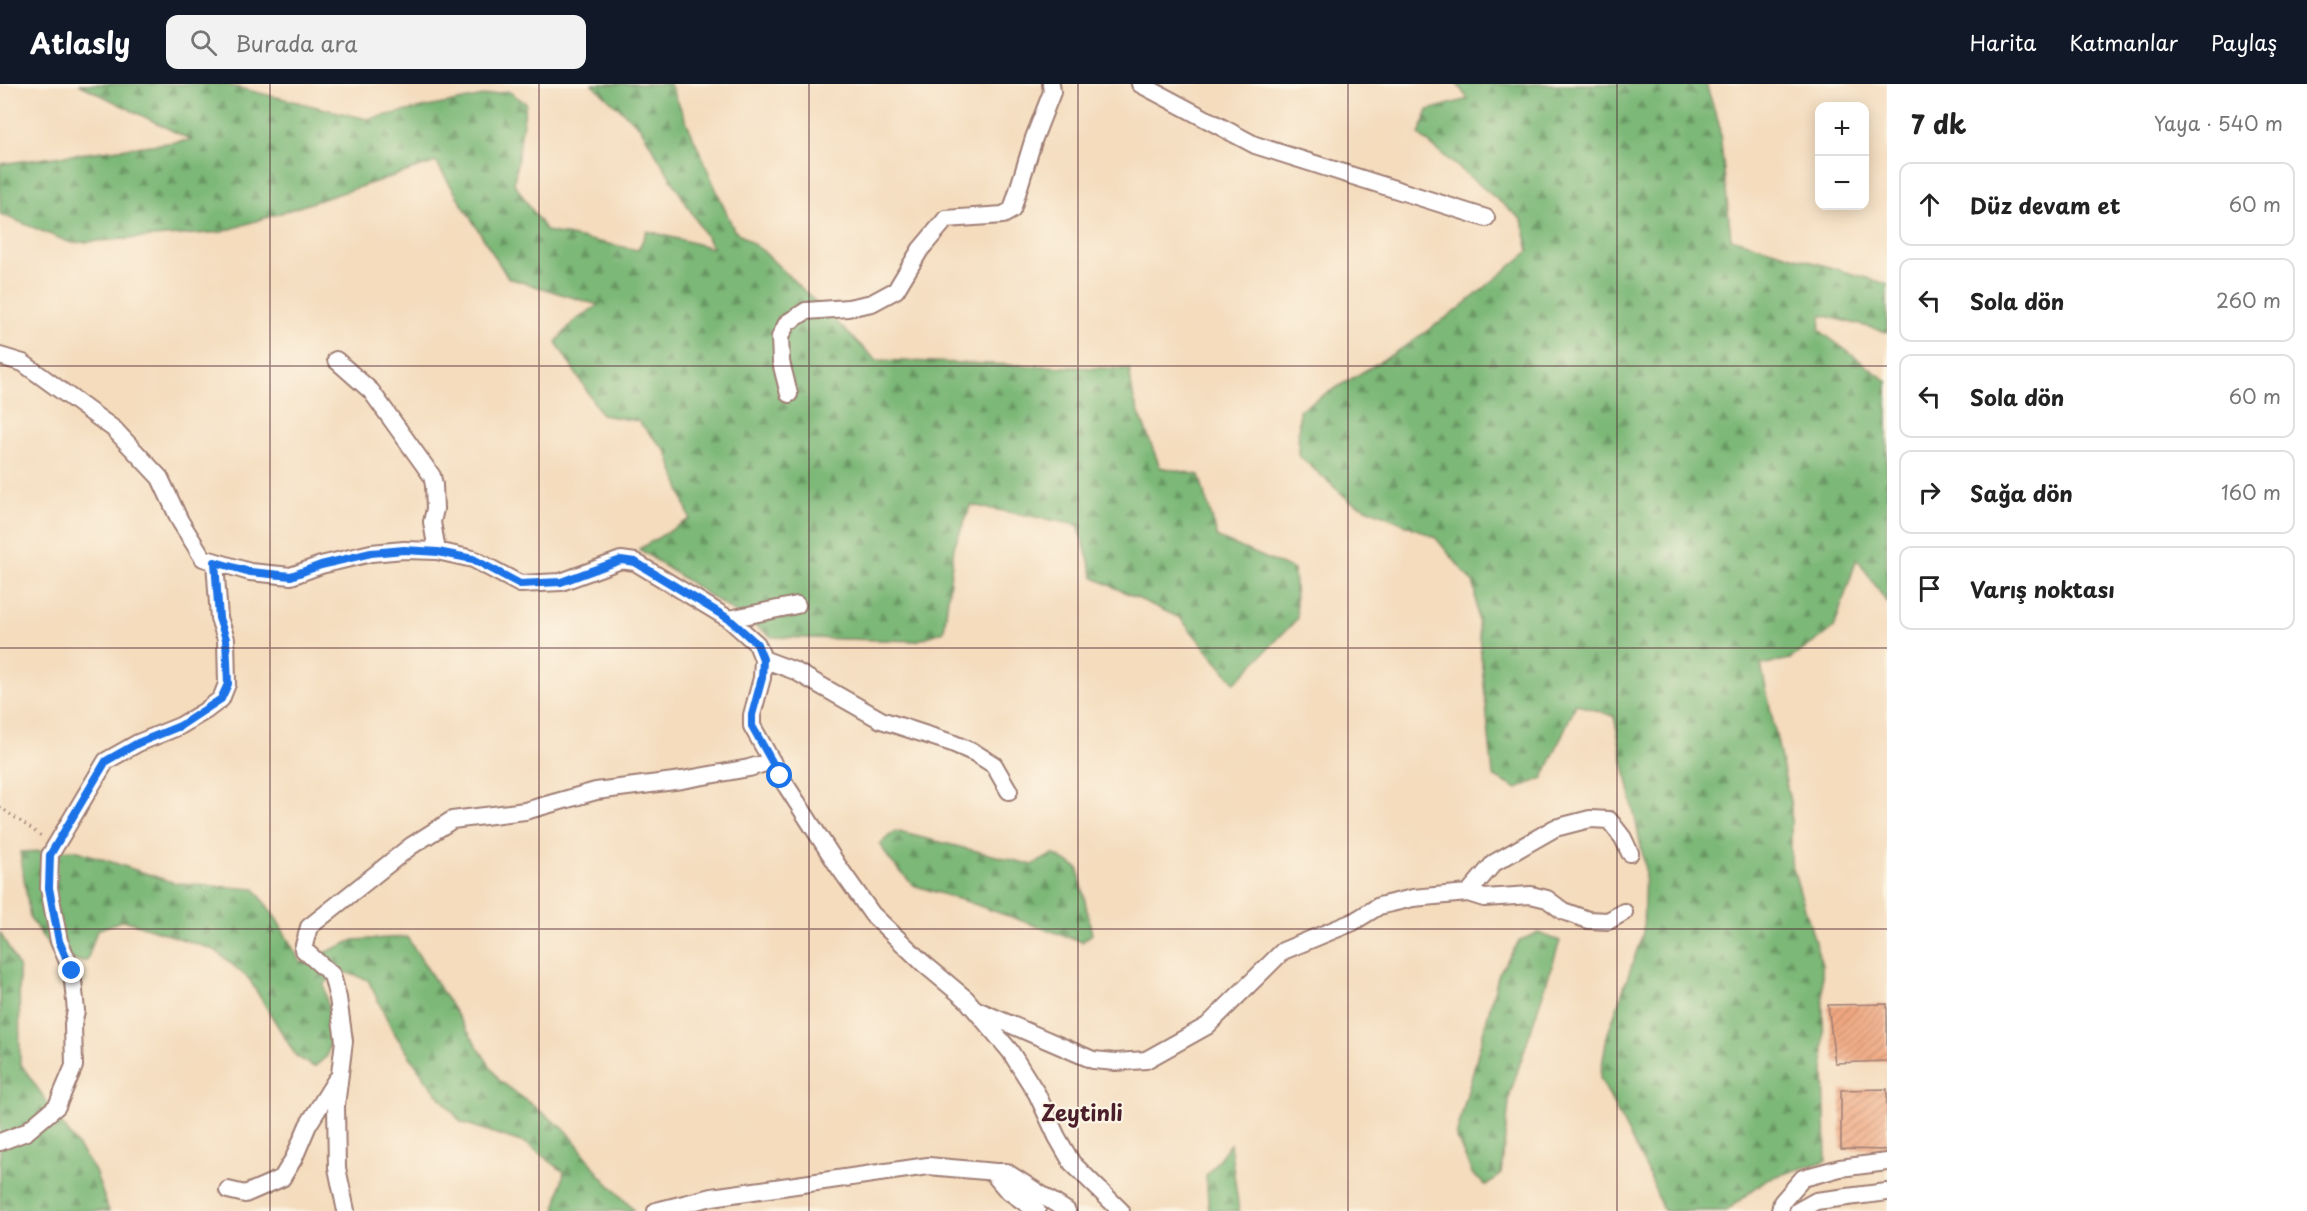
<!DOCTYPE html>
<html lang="tr">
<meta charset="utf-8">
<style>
:root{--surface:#fff;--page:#f2f2f2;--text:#222;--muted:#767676;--line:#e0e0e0;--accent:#111827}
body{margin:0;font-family:"Playpen Sans",sans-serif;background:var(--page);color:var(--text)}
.controls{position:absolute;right:18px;top:18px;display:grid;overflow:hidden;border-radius:12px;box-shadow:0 3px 15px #0003}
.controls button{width:54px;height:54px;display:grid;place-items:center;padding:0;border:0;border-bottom:2px solid var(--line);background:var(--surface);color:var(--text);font:30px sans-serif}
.stop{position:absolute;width:18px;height:18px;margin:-14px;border:4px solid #1a73e8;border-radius:50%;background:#fff}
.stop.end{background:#1a73e8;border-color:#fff;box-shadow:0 2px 6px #0008}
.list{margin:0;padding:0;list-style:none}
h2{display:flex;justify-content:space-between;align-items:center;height:78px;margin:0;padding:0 24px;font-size:26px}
h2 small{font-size:20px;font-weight:400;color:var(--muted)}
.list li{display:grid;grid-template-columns:39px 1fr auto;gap:18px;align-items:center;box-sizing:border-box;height:84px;margin:0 12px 12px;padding:0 12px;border:2px solid var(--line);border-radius:12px}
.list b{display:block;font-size:22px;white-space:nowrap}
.list em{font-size:20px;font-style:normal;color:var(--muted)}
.icon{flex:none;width:33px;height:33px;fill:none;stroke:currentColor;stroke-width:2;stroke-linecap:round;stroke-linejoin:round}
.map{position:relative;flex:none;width:1887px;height:1127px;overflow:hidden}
header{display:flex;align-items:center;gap:36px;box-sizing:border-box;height:84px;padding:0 30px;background:var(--accent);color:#fff}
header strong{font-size:28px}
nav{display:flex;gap:33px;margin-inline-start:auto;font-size:21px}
.search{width:420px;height:54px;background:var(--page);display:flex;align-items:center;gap:15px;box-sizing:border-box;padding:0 21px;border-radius:12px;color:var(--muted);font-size:22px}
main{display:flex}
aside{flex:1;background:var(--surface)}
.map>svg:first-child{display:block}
.forest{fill:url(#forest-firs);stroke:#636c51;stroke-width:1.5}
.building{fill:url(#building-hatch)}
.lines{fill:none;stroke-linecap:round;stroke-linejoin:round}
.street-casing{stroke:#9f7e74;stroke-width:20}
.path{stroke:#9f7e74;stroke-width:3;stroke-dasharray:1.5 4.5;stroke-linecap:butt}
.street{stroke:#fff;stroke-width:16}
.route{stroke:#1a73e8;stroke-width:8}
.grid{fill:none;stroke:#4a1f2b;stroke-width:1.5;stroke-opacity:0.55}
.labels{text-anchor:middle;stroke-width:4.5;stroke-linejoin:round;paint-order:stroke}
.district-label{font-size:22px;font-weight:bold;fill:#4a1f2b;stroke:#fcf5e5}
</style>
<header>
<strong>Atlasly</strong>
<div class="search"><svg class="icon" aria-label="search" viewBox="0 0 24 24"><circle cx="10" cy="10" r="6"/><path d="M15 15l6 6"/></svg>Burada ara</div>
<nav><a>Harita</a><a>Katmanlar</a><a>Paylaş</a></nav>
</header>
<main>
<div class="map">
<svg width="1887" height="1127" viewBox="0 0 1887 1127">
<defs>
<pattern id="forest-firs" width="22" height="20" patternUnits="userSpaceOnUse" patternTransform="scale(1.5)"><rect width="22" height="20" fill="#7cb877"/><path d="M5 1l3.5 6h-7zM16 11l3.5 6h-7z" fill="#689562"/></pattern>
<pattern id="building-hatch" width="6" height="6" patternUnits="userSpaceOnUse" patternTransform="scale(1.5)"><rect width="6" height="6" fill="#f0a881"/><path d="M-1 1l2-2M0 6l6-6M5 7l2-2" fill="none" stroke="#c4886a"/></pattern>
</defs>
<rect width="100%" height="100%" fill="#fcf5e5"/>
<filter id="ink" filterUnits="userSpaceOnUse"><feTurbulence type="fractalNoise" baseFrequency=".0167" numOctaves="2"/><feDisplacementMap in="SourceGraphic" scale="12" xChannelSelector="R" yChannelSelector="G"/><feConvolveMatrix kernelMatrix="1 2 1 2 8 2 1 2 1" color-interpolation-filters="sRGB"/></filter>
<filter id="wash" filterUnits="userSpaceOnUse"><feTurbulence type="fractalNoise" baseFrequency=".008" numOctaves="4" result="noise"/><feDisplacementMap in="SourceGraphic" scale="24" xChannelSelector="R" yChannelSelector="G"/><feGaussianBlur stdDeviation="1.35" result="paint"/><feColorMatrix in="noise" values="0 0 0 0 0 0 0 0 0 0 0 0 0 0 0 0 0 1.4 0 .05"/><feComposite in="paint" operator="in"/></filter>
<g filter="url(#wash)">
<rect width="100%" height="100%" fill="#f4dcbd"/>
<path class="forest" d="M79 0H223L367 35 508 7 526 19 514 99 546 147 638 166 647 147 713 164 640 43 592 0H670L734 146 763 167 876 276 1129 285 1134 316 1160 383 1199 391 1218 454 1294 486 1297 535 1235 599 1180 534 1094 494 1078 441 971 421 954 463 944 547 916 557 772 553 639 465 690 435 667 368 638 337 602 331 556 258 573 238 598 221 508 194 436 78 222 148 71 159 0 130V80L191 56Z
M1457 0H1706L1719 40 1731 154 1887 200V248L1822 231 1819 246 1887 297V519L1857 474 1834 544 1790 575 1761 581 1791 722V778L1822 881 1826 1077 1767 1095 1726 1127H1665L1662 1124 1648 1088 1600 994 1607 952 1643 849 1645 782 1614 632 1576 620 1543 694 1517 705 1493 692 1474 500 1435 453 1350 417 1298 371 1299 326 1398 267 1460 224 1529 167 1522 136 1419 51 1428 26 1468 15Z
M895 747 1033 781 1053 770 1078 784 1092 850 1082 858 968 818 913 801 889 775 880 760Z
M75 766 175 799 255 805 277 836 301 879 354 856 407 853 499 996 567 1047 601 1092 635 1127H555L564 1088 527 1060 461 1038 426 996 393 947 368 896 342 887 324 900 332 948 327 972 314 983 296 972 249 895 215 866 124 836 97 846 87 877 58 876 30 834 20 768Z
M0 848 19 884 20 979 95 1087 109 1127H0Z
M1538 849 1560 857 1510 1010 1501 1090 1486 1101 1473 1091 1456 1052 1499 889 1520 856Z
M1230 1060 1239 1127H1209L1206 1092Z"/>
<g id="blocks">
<path class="building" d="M1887 920V977L1835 979 1828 921Z
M1887 1005V1066L1841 1065V1006Z"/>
</g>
</g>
<g filter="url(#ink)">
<use href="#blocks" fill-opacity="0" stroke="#9f7e74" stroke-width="1.5"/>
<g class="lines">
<defs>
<path id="street" d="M1140 0 1255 61 1486 134
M0 272 23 279 114 345 160 394 180 437 203 474 250 488 291 492 321 481 371 469 404 466 437 467 473 475 520 500 561 498 621 476 635 478 729 535 757 560 763 575 762 594 752 631V642L780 692 838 782 872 830 923 879 966 915 1010 967 1037 1010 1057 1053 1072 1079 1121 1127
M336 276 371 307 432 392 434 401 435 425 432 438 437 467
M789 310 781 278 780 253 787 239 806 227 848 224 872 219 896 206 920 166 946 135 1003 131 1012 126 1034 54 1052 8 1051 0
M729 535 797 521
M763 575 795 587 881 636 952 659 975 669 994 681 1009 707
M1468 809 1494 779 1555 744 1590 735 1609 736 1623 754 1630 769
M977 926 1093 976 1116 978 1146 976 1207 942 1283 867 1353 838 1379 822 1413 814 1468 809 1484 814 1531 811 1547 815 1563 827 1588 836 1608 837 1624 828
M0 1058 26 1048 57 1022 74 982 73 940 76 927 72 887 59 857 49 804 50 771 106 677 138 659 180 642 205 627 221 615 227 600 226 555 219 534 215 478
M228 1106 245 1110 282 1094 294 1074 308 1041 336 996
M346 1127 337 1084 336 1022 344 957 338 914 332 891 303 865 309 843 411 762 452 736 525 727 596 707 682 696 749 684 772 677
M656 1127 712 1113 928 1082 996 1088
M1037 1127 1007 1106 996 1093V1088H1006L1067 1127
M1780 1127 1782 1118 1803 1094 1840 1084 1887 1078
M1798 1127 1816 1117 1887 1108"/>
</defs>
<use href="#street" class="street-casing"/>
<path class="path" d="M0 723 44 754"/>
<use href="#street" class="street"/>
</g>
</g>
<g class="lines" filter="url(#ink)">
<path class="route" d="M72 887 59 857 49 804 50 771 106 677 138 659 180 642 221 615 228 600 226 555 219 534 215 478 250 488 291 492 321 481 371 469 404 466 438 468 473 475 520 500 561 498 621 476 635 478 729 535 757 560 763 575 762 594 752 631V642L780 692"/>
</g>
<path class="grid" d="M270 0V1127M539 0V1127M809 0V1127M1078 0V1127M1348 0V1127M1617 0V1127M0 282H1887M0 564H1887M0 845H1887"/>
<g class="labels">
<g class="district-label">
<text x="1082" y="1037">Zeytinli</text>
</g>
</g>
</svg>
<div class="controls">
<button>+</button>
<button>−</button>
</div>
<div class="stop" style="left:780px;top:692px"></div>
<div class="stop end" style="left:72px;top:887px"></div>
</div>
<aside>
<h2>7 dk<small>Yaya · 540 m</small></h2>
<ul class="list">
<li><svg class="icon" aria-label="ahead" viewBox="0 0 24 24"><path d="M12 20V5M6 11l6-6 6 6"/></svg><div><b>Düz devam et</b></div><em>60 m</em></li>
<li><svg class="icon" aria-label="left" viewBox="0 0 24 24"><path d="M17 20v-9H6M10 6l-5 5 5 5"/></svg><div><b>Sola dön</b></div><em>260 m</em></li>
<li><svg class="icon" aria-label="left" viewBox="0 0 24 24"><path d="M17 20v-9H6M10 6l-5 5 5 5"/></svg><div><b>Sola dön</b></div><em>60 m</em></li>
<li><svg class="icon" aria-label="right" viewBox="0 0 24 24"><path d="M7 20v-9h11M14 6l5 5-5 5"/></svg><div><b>Sağa dön</b></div><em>160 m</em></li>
<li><svg class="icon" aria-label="arrive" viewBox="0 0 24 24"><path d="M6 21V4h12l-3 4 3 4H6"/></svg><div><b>Varış noktası</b></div></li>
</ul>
</aside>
</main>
